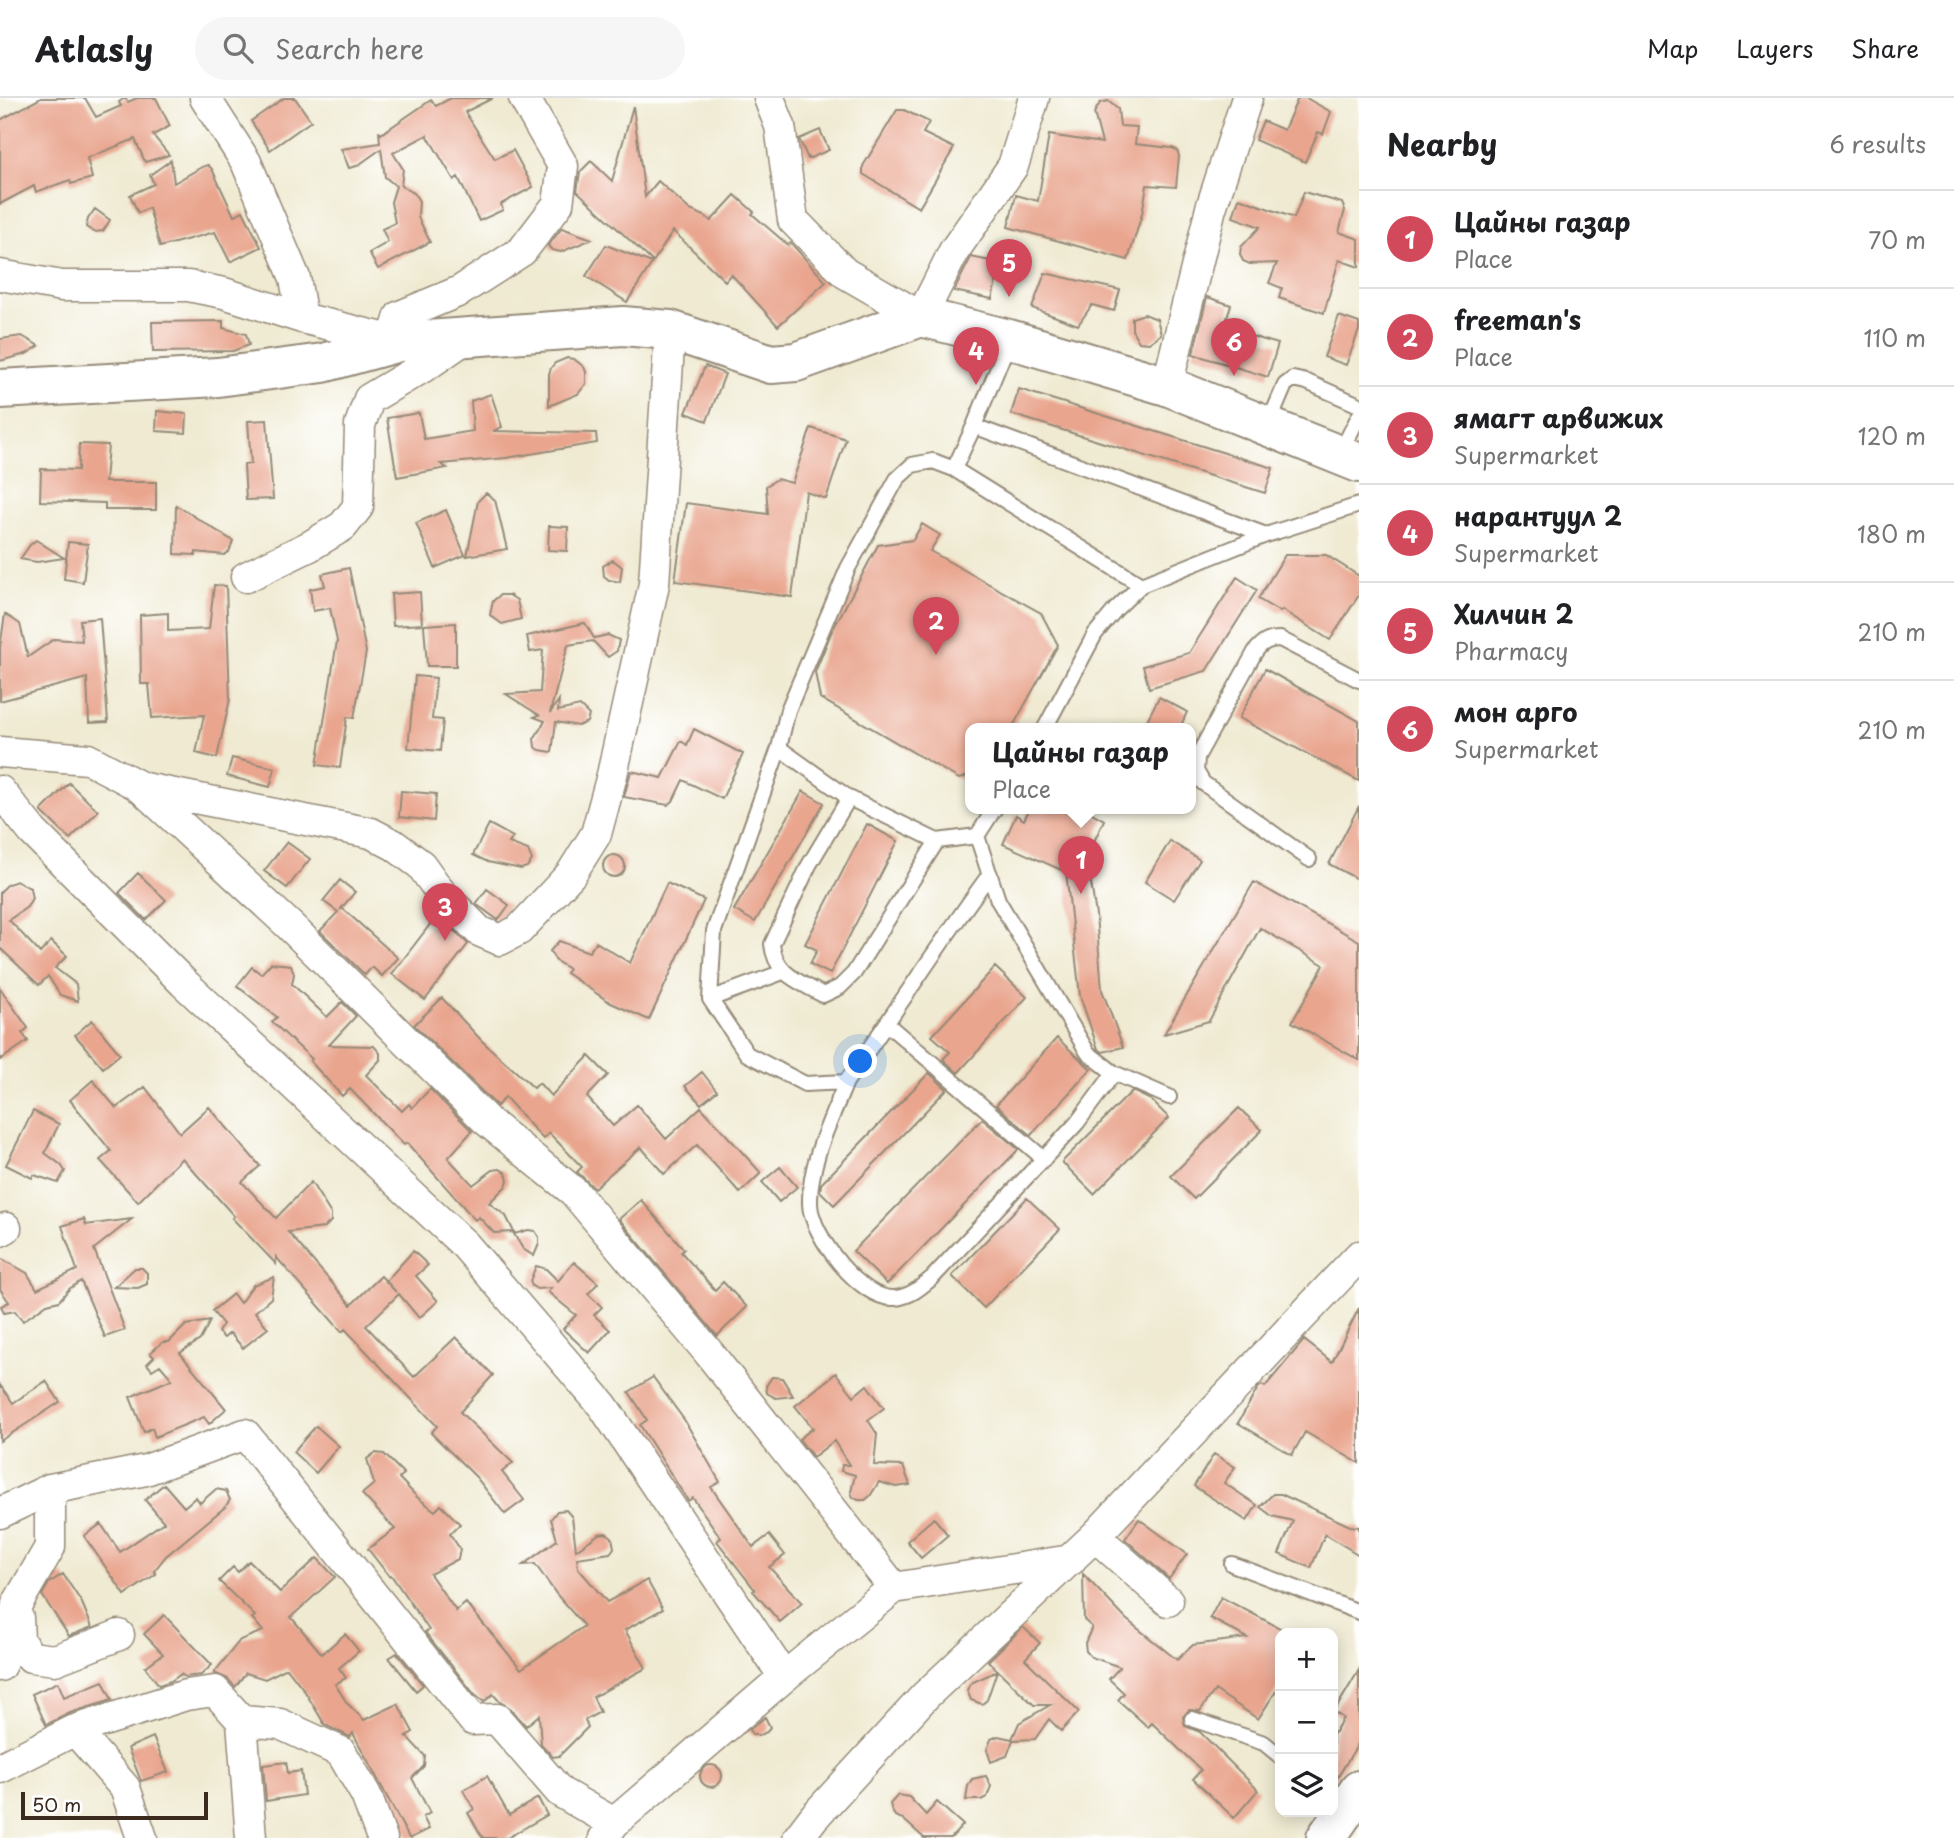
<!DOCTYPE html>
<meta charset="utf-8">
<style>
:root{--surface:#fff;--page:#f6f6f6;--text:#202124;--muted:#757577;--line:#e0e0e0;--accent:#d1495b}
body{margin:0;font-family:"Playpen Sans",sans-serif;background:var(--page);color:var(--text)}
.controls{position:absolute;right:21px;bottom:21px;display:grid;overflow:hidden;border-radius:14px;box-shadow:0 4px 18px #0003}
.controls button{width:63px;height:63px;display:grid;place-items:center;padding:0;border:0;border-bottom:2px solid var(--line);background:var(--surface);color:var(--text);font:35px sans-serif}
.scale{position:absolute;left:21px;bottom:18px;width:187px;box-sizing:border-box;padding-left:7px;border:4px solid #3b2a1e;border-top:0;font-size:19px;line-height:24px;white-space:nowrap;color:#3b2a1e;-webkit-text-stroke:5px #fff;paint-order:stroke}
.you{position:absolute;left:861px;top:964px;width:24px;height:24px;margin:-18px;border:5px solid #fff;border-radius:50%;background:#1a73e8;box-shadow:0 0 0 10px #1a73e833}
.badge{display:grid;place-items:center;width:46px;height:46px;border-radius:50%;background:var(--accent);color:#fff;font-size:23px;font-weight:700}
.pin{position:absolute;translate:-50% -58px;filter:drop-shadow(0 2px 4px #0008)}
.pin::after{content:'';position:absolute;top:37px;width:24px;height:21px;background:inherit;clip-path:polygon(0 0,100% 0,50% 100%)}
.popup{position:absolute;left:965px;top:625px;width:231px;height:91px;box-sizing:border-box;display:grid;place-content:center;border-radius:14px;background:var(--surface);filter:drop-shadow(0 2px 5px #0005);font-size:23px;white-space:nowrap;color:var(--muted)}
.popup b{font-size:26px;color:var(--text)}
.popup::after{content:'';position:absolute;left:50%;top:100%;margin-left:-14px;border:14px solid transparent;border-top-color:var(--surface)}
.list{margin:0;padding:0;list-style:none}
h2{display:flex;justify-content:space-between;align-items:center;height:91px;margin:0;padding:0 28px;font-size:30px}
h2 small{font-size:23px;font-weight:400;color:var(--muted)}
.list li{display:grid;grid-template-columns:46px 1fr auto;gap:21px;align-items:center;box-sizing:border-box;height:98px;padding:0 28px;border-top:2px solid var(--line)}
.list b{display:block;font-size:26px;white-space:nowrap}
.list p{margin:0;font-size:23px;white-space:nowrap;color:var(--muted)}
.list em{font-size:23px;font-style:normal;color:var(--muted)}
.icon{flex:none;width:38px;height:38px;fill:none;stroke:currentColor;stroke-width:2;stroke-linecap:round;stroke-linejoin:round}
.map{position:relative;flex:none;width:1359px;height:1740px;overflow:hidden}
header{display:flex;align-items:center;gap:42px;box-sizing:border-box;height:98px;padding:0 35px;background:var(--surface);border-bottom:2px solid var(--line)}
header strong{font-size:33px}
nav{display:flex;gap:38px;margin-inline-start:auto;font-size:24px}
.search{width:490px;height:63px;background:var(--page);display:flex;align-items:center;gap:18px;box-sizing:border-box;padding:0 24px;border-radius:38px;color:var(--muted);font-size:26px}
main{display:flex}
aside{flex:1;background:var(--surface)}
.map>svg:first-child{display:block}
.building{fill:#e9a58e}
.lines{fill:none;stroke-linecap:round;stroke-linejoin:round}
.lane-casing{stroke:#958a78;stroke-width:18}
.street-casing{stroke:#958a78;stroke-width:33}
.secondary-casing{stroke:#958a78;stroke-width:42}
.lane{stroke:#fff;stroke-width:14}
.street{stroke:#fff;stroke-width:30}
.secondary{stroke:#fff;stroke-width:38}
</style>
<header>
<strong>Atlasly</strong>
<div class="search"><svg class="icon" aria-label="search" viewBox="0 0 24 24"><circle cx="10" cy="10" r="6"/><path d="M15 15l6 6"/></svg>Search here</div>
<nav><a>Map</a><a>Layers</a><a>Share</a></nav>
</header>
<main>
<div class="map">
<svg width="1359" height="1740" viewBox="0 0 1359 1740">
<rect width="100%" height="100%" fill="#fff"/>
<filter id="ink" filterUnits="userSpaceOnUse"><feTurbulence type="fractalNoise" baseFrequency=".0143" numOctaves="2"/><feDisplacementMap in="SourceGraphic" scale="14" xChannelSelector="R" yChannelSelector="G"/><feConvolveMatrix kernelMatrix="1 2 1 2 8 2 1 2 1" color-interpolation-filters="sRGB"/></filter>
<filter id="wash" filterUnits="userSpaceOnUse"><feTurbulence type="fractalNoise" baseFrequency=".00686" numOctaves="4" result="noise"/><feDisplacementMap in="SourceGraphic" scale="28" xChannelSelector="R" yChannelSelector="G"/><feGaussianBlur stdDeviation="1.57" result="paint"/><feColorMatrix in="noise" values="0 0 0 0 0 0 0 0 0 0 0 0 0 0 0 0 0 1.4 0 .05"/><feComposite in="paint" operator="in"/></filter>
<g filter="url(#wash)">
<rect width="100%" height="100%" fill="#efead1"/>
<g id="blocks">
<path class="building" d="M41 0H85L96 19 121 8 119 4 125 0 128 4 137 0H156L170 28 153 37 169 57 145 64 135 41 87 60 92 80 71 86 70 82 36 94 34 88 0 106V22Z
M284 0H295L311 23 270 52 251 23Z
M451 0H493L465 14 495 61 513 52 533 89 501 106 503 112 479 123 458 79 454 82 427 37 393 55 403 71 401 88 414 95 419 103 418 119 430 144 378 171 369 155 388 144 382 131 395 125 391 104 396 88 385 79 381 51 357 68 349 70 341 51 380 45 379 33 381 36 431 2 436 8Z
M1298 0H1306L1331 14 1323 36 1318 34 1305 64 1255 42 1263 23 1284 32Z
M1108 3 1118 11 1120 28 1137 29 1135 46 1172 50 1177 52 1179 58 1176 89 1147 87 1142 116 1128 162 1008 129 1016 97 1038 103 1049 37 1102 45 1094 15 1100 5Z
M633 8 645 99 658 83 690 112 705 118 711 123 735 97 754 114 752 116 788 147 791 145 826 184 778 228 731 176 725 183 673 133 653 164 577 93 580 74 591 63 612 83Z
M897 12H904L929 24 923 35 954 50 919 110 863 76V68Z
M820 32 829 52 808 61 799 41Z
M171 62 174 85 202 69 208 67 212 71 234 118 243 113 261 149 230 164 215 134 160 149 149 110 138 115 130 97 154 86 150 77Z
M1304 94 1342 105 1345 112 1339 134 1359 141V169L1339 162 1324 215 1279 200 1282 190 1269 185 1277 165 1250 166 1243 163 1240 156 1241 149 1260 129 1233 119 1239 100 1294 120Z
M95 111 110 122 103 133 94 134 86 129 88 121Z
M562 130 592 141 561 154 552 152 548 148Z
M606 147 652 165 627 204 586 178Z
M971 159 1000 165 992 201 954 193Z
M1045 175 1120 192 1114 213 1092 207 1078 227 1032 210Z
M1207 199 1231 207 1224 230 1278 246 1268 279 1193 256Z
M1144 216 1157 221 1161 236 1149 245 1139 244 1132 232V220Z
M1339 218 1359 225V232L1346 267 1324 259Z
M223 223V230L246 236 249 247 233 253 153 254 152 224Z
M22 238 39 248 26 256 0 263V241Z
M567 260 574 261 584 269 586 274V286L578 296 549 308V276L551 270 555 265Z
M705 268 725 276 707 323 686 315Z
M1019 291 1273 370 1265 395 1011 316Z
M491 296 502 329 493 333 596 335 597 345 506 360 441 366 447 370 397 379 387 320 419 315 424 341 473 333 471 303Z
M157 313 187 316 186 335 156 333Z
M267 322 273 401 246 402 244 367 251 366 248 323Z
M811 330 846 341 826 401 806 394 792 499 675 483 686 405 768 416 766 388 777 381 792 385Z
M79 346 108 347 105 384H156V412H105V405L40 403 41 371 78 372Z
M486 395 495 402 507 451 467 458 478 403Z
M176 407 233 443 229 454 224 457 196 454V457L175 456Z
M446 412 465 457 435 470 416 425Z
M922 426 940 437 930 453 1041 515 1058 547 1012 630H971V677L959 681 820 600 815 574 831 535 878 447 913 442Z
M549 428 568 429 567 453 548 452Z
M36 442 64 460 37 464 20 461 30 447Z
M68 444 88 446 83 484 64 481Z
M1285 457H1326L1359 478V497L1330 542 1282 512 1280 514 1258 501Z
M613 462 622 469 620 484 609 482 604 478 603 468Z
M349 470 366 554 354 620 347 619 340 670 317 667 337 543 330 510 313 513 310 491 325 488 322 476Z
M1237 479 1257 492 1206 573 1149 590 1143 568 1189 555Z
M214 487 226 488 230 601 217 660 196 655 204 617 152 620 149 586H141L140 517 168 515V533L209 531Z
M420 494 422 526 393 528 391 496Z
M500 497H509L517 502 521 521 502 526 490 517 493 503Z
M5 516 20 526 28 559 54 541 82 543 80 522 100 520 108 624 89 625 87 580 0 603V549Z
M456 525V568H427L424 527Z
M585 525 594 540 608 537 619 542 617 553 608 559 593 543 568 547 550 615 559 602 558 613 580 608 589 617 587 624 578 628 556 624 552 654 540 652 535 649 534 641 545 623 534 619 539 617 506 596 540 594 543 552 530 554 527 538Z
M1265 571 1359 623V683L1239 620Z
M415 578 436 580 432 621 443 622 440 653 408 650Z
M1159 599 1187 614 1180 630H1143Z
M694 631 743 656 722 701 683 682 673 703 668 707 624 699 631 673 662 680 681 643 687 647Z
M232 660 275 670 270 689 227 678Z
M69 685 98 713 70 741 41 713Z
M401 693 436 696 434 723 399 719Z
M803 693 824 705 755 824 734 812Z
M1359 708V782L1329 766Z
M1030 710H1083L1104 722 1087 759 1096 817 1102 892 1123 949 1103 954 1098 951 1080 898 1066 774 1003 746 1016 717 1024 722Z
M489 726 513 739 509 745 528 752 532 762 527 769 521 771 488 764 473 757Z
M867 726 898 743 830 876 810 866 817 852 805 846Z
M1170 743 1200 762 1174 802 1145 784Z
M287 744 310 761 287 790 264 773Z
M603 768a11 11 0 1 1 22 0a11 11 0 1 1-22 0Z
M138 775 166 802 146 822 119 795Z
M340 782 355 794 340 812 342 810 398 860 382 878 372 869 365 877 320 833 338 814 323 803Z
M17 783 30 790 32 800 27 809 9 822 40 855 51 843 67 858 55 870 76 886 78 903 60 897 48 878 39 887 0 850V794L8 786Z
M1254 784 1359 843V962L1292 924 1324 867 1260 830 1209 923 1164 936Z
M667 785 704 802 649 922 611 905 566 875 569 871 556 863 550 853 559 843 589 854 596 844 630 865Z
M487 791 509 807 498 822 476 806Z
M438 816 468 846 425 902 392 876Z
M271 865 291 867 294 876 292 886 327 919 342 904 356 918 329 947 374 948 380 955V962L366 977 402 1013 409 1006 412 1010 430 991 472 1033 448 1060 473 1087 493 1072 500 1071 506 1075 508 1082 506 1088 489 1105 506 1118 514 1134 494 1135 479 1119 475 1122 407 1045 404 1047 350 991 342 998 310 963 312 961 272 924 277 919 237 888 252 869 261 876Z
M995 869 1027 899 958 975 943 961 950 954 932 938Z
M0 890 28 930 22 935 28 943 0 962Z
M442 900 482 943 534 990 539 985 551 998 589 958 608 977 587 999 613 1028 637 1007 666 1041 701 1009 761 1075 740 1095 697 1047 664 1076 641 1049 594 1090 577 1074 582 1069 549 1035 543 1041 505 999 497 1008 414 927Z
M92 922 120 956 103 970 75 937Z
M1057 940 1091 971 1031 1037 996 1007Z
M702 974 717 993 701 1006 685 988Z
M929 975 947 991 834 1107 820 1093 821 1086Z
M93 982 116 1010 145 989 180 1035 209 1009 260 1068 242 1084 276 1120 311 1084 331 1116V1123L324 1130 288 1134 351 1207 381 1178 396 1194 386 1183 413 1153 428 1167 416 1178 438 1203 419 1220 399 1196 366 1228 414 1279 456 1239 493 1277 460 1314 513 1365 502 1374 524 1402 505 1416 476 1379 431 1335 437 1328 345 1231 342 1234 276 1159V1166L232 1120 234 1118 182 1060 138 1104 100 1062 111 1053 70 1002Z
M1132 993 1151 1002 1169 1020 1094 1096 1062 1064Z
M1239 1010 1262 1032 1194 1101 1171 1078Z
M33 1013 59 1026 45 1055 61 1067 65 1073 58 1085 34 1077 32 1080 6 1067Z
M982 1021 1018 1051 1016 1054 887 1186 853 1153Z
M780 1069 797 1089 779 1104 762 1084Z
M1027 1100 1060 1131 984 1210 952 1178Z
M641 1102 684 1151 681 1154 715 1192 723 1184 747 1209 717 1238 619 1121Z
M84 1121 86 1127 132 1121 94 1151 125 1232 105 1239 81 1183 69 1191 59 1203 47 1206 23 1223 15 1213 4 1215 1 1208 9 1204 0 1191V1160L27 1175 37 1191 77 1172 62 1128Z
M528 1132 535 1133 539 1139V1146L534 1158 523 1151 514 1136Z
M574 1164 598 1185 588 1196 602 1209 594 1217 610 1232 589 1255 563 1231 576 1217 548 1194 551 1190 537 1191 532 1188 530 1183 536 1168 546 1171 558 1183Z
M135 1170H142L147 1175V1186L138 1190 114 1189Z
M274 1179 271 1200 255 1214 268 1230 243 1250 230 1235 224 1240 218 1234 223 1226 212 1213 233 1196 240 1205 253 1187Z
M1359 1210V1365L1305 1334 1292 1357 1238 1325 1258 1290 1262 1287 1265 1289 1304 1242 1332 1264Z
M210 1223 200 1242 180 1255 226 1311 209 1326 204 1319 155 1339 152 1330 144 1334 130 1299 172 1281 160 1267 152 1272 147 1266 154 1259 150 1255 163 1244H169L186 1227Z
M836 1275 854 1298 867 1287 884 1310 868 1322 877 1336 874 1367 903 1368 910 1387 896 1389 879 1384 870 1398 865 1402H858L853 1399 851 1394 855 1377 841 1373 842 1367H849L834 1343 813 1359 799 1341 813 1330 795 1308Z
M653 1279 685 1323 720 1384 711 1389 753 1449 769 1437 785 1457 769 1469 802 1505 780 1524 753 1493 755 1492 717 1443 721 1440 693 1400 688 1403 640 1327 647 1322 629 1294Z
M772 1279 782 1280 793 1298 776 1300 767 1295 766 1288Z
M46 1283 60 1304 0 1343V1287L13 1305Z
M316 1328 339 1348 316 1375 293 1354Z
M375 1355 384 1356 404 1376 399 1380 417 1399 435 1413 441 1407 460 1426 450 1436 460 1451 458 1461 430 1476 456 1513 466 1505 521 1571 584 1528 557 1497 535 1466 523 1467 557 1442 551 1421 557 1413 566 1412 572 1419 576 1452 599 1436 606 1435 612 1439 614 1450 610 1455 577 1460 578 1470 607 1504 647 1482 663 1511 625 1532 646 1570 593 1599 600 1614 585 1622 588 1629 559 1658 553 1659 541 1646 539 1617 526 1628 510 1610 500 1604 493 1596 484 1604 475 1597 425 1534 429 1532 391 1477 389 1478 368 1451 395 1431 362 1396 374 1386 367 1361Z
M1214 1356 1235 1369 1224 1385 1257 1407 1247 1423 1194 1388Z
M164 1386 184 1409 196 1399 200 1405 216 1391 226 1393 230 1402 225 1409 166 1458 154 1473 156 1476 125 1497 84 1438 101 1426 120 1454 164 1424 145 1402Z
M1273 1396H1281L1350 1428 1359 1429V1457L1325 1436 1311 1470 1279 1456 1293 1423 1272 1418 1260 1409Z
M934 1420 948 1437 921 1460 907 1443Z
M1139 1421 1187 1456 1169 1481 1125 1441Z
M317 1460 335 1479 291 1519 322 1556 345 1536 359 1553 339 1570 346 1580 335 1586 347 1605 364 1622 398 1606 413 1634 406 1638 425 1658 424 1668 412 1680 430 1715 423 1719 429 1731 411 1740H409L353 1635 350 1639 325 1627 304 1592 287 1570 265 1581 246 1575 235 1589 228 1581 214 1575 240 1542 263 1533 252 1520 255 1518 219 1483 233 1469 238 1474 249 1463 280 1494Z
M63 1476 82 1505 92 1529 69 1538 42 1497 49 1485Z
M1083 1476 1126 1521 1177 1562 1193 1547 1247 1540 1210 1520 1221 1499 1280 1530V1587L1258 1621 1215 1592 1200 1613 1189 1612 1183 1619 1185 1628 1200 1634 1258 1692 1234 1720 1193 1681 1201 1672 1152 1625 1148 1629 1118 1602 1124 1595 1109 1581 1120 1569 1091 1559 1086 1553 1085 1545 1092 1529 1084 1522Z
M164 1517 212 1567 201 1577 185 1579 181 1576 171 1583 159 1587 145 1569 163 1556 144 1536Z
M1023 1529 1040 1545 1025 1561 1079 1614 1061 1633 1049 1621 1035 1641 1013 1642 1007 1658 991 1664 987 1652 991 1641 998 1638 1012 1641 1019 1625 1050 1607H1034L988 1563Z
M397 1555 423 1587 416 1593 389 1560Z
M1359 1572V1644L1333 1687V1637L1343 1620 1334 1614Z
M997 1573 987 1602 982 1606 971 1602 967 1592 971 1585Z
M103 1583 112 1602 70 1615 46 1627 32 1596 58 1584 64 1599Z
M765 1619 770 1629 767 1634 758 1638 752 1636 749 1632Z
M153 1639 168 1674 141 1683 128 1650Z
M286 1664 288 1675 301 1673 304 1697 266 1703 263 1667Z
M700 1678a11 11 0 1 1 22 0a11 11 0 1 1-22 0Z
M487 1678 509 1717 538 1700 547 1717 507 1740H483L468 1715 474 1711 463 1692Z
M986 1678 991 1688 987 1699 981 1702H966L968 1688 972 1681Z
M898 1697 909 1699 926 1717 937 1704 963 1727 951 1740H924L903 1721 895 1718 892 1713 890 1706Z"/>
</g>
</g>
<g filter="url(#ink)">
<use href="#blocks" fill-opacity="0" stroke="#958a78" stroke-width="2"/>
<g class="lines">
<defs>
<path id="lane" d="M1268 327 1285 287 1293 281 1307 284 1359 307
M974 328 1266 437
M1339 357 1359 318
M954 371 1141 487
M1045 630 1095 536 1116 511 1141 487 1266 437 1359 407
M779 650 849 700 937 743
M849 700 809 767 772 846C775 877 799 883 823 897L840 889 854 875 937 743 977 738 995 710
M977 738 998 802 1088 955 1114 975 1169 999
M1309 761 1203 685 1196 673 1197 659 1255 554C1262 544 1269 541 1280 541L1359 582
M990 776C940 844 895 915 846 984L805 986 747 956 710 901 714 833 779 650 788 612 848 470 897 381 912 367 933 363 954 371 974 328 1009 243
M710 901 783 874
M887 926 1044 1061
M846 984C831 1022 809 1064 810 1106 811 1137 861 1203 895 1200 911 1198 920 1190 932 1180L1077 1025 1114 975
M1232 1466 1359 1514
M1192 1621 1264 1645 1280 1658"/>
<path id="street" d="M205 0 246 64 295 180 302 220
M769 0 780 28 793 122 845 175 921 219 954 153 1013 68 1034 0
M0 177 62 188H188L224 195 302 220 399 244 396 231 400 218 460 193 522 153 558 106 563 68 524 0
M1167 288 1211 110 1247 0
M246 479 310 448 343 428 358 409 360 327 369 301 430 265 466 240
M0 654 88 661 139 688 290 828 487 1023 574 1094 709 1255 894 1490 1071 1462
M139 689 371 735 394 747 421 767 441 795 479 833 500 842 519 832 571 776 596 736 612 677 654 486 670 232
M0 693 33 734 184 885 465 1147 603 1308 784 1579
M0 1133 6 1130
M0 1415 50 1391 146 1372 245 1336 473 1622 497 1621 560 1694 614 1725
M1095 1438 1168 1503
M18 1520 19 1543 31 1559 55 1562 119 1537
M0 1568 8 1553 17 1506 50 1449V1391
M242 1623 251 1740
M75 1632 125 1690 142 1740
M0 1670 75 1632 186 1597 215 1593 242 1623 280 1626 341 1654 366 1697 382 1740
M604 1740 614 1725 784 1579 894 1490
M798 1740 814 1719 925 1598 1095 1438 1359 1158"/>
<path id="secondary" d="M0 291 218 279 323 265 399 244 623 228 670 232 771 266 796 264 921 219 1009 241 1167 288 1359 365
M1326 1740 1359 1692"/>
</defs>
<use href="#lane" class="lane-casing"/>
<use href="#street" class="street-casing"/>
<use href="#secondary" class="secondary-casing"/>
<use href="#lane" class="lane"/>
<use href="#street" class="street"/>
<use href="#secondary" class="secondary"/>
</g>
</g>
</svg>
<div class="controls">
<button>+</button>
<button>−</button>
<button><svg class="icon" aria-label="layers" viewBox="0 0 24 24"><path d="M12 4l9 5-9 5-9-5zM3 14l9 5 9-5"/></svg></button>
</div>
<div class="scale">50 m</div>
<div class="you"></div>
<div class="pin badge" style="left:1081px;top:796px">1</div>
<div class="popup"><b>Цайны газар</b>Place</div>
<div class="pin badge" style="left:936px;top:557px">2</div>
<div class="pin badge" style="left:445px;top:843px">3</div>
<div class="pin badge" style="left:976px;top:287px">4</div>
<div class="pin badge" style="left:1009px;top:199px">5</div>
<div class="pin badge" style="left:1234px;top:278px">6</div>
</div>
<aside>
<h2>Nearby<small>6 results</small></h2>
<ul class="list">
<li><span class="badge">1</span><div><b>Цайны газар</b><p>Place</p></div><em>70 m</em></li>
<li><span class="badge">2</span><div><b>freeman's</b><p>Place</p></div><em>110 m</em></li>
<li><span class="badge">3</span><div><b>ямагт арвижих</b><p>Supermarket</p></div><em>120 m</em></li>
<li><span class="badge">4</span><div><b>нарантуул 2</b><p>Supermarket</p></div><em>180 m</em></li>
<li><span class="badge">5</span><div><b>Хилчин 2</b><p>Pharmacy</p></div><em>210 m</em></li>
<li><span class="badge">6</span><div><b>мон арго</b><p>Supermarket</p></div><em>210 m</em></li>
</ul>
</aside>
</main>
